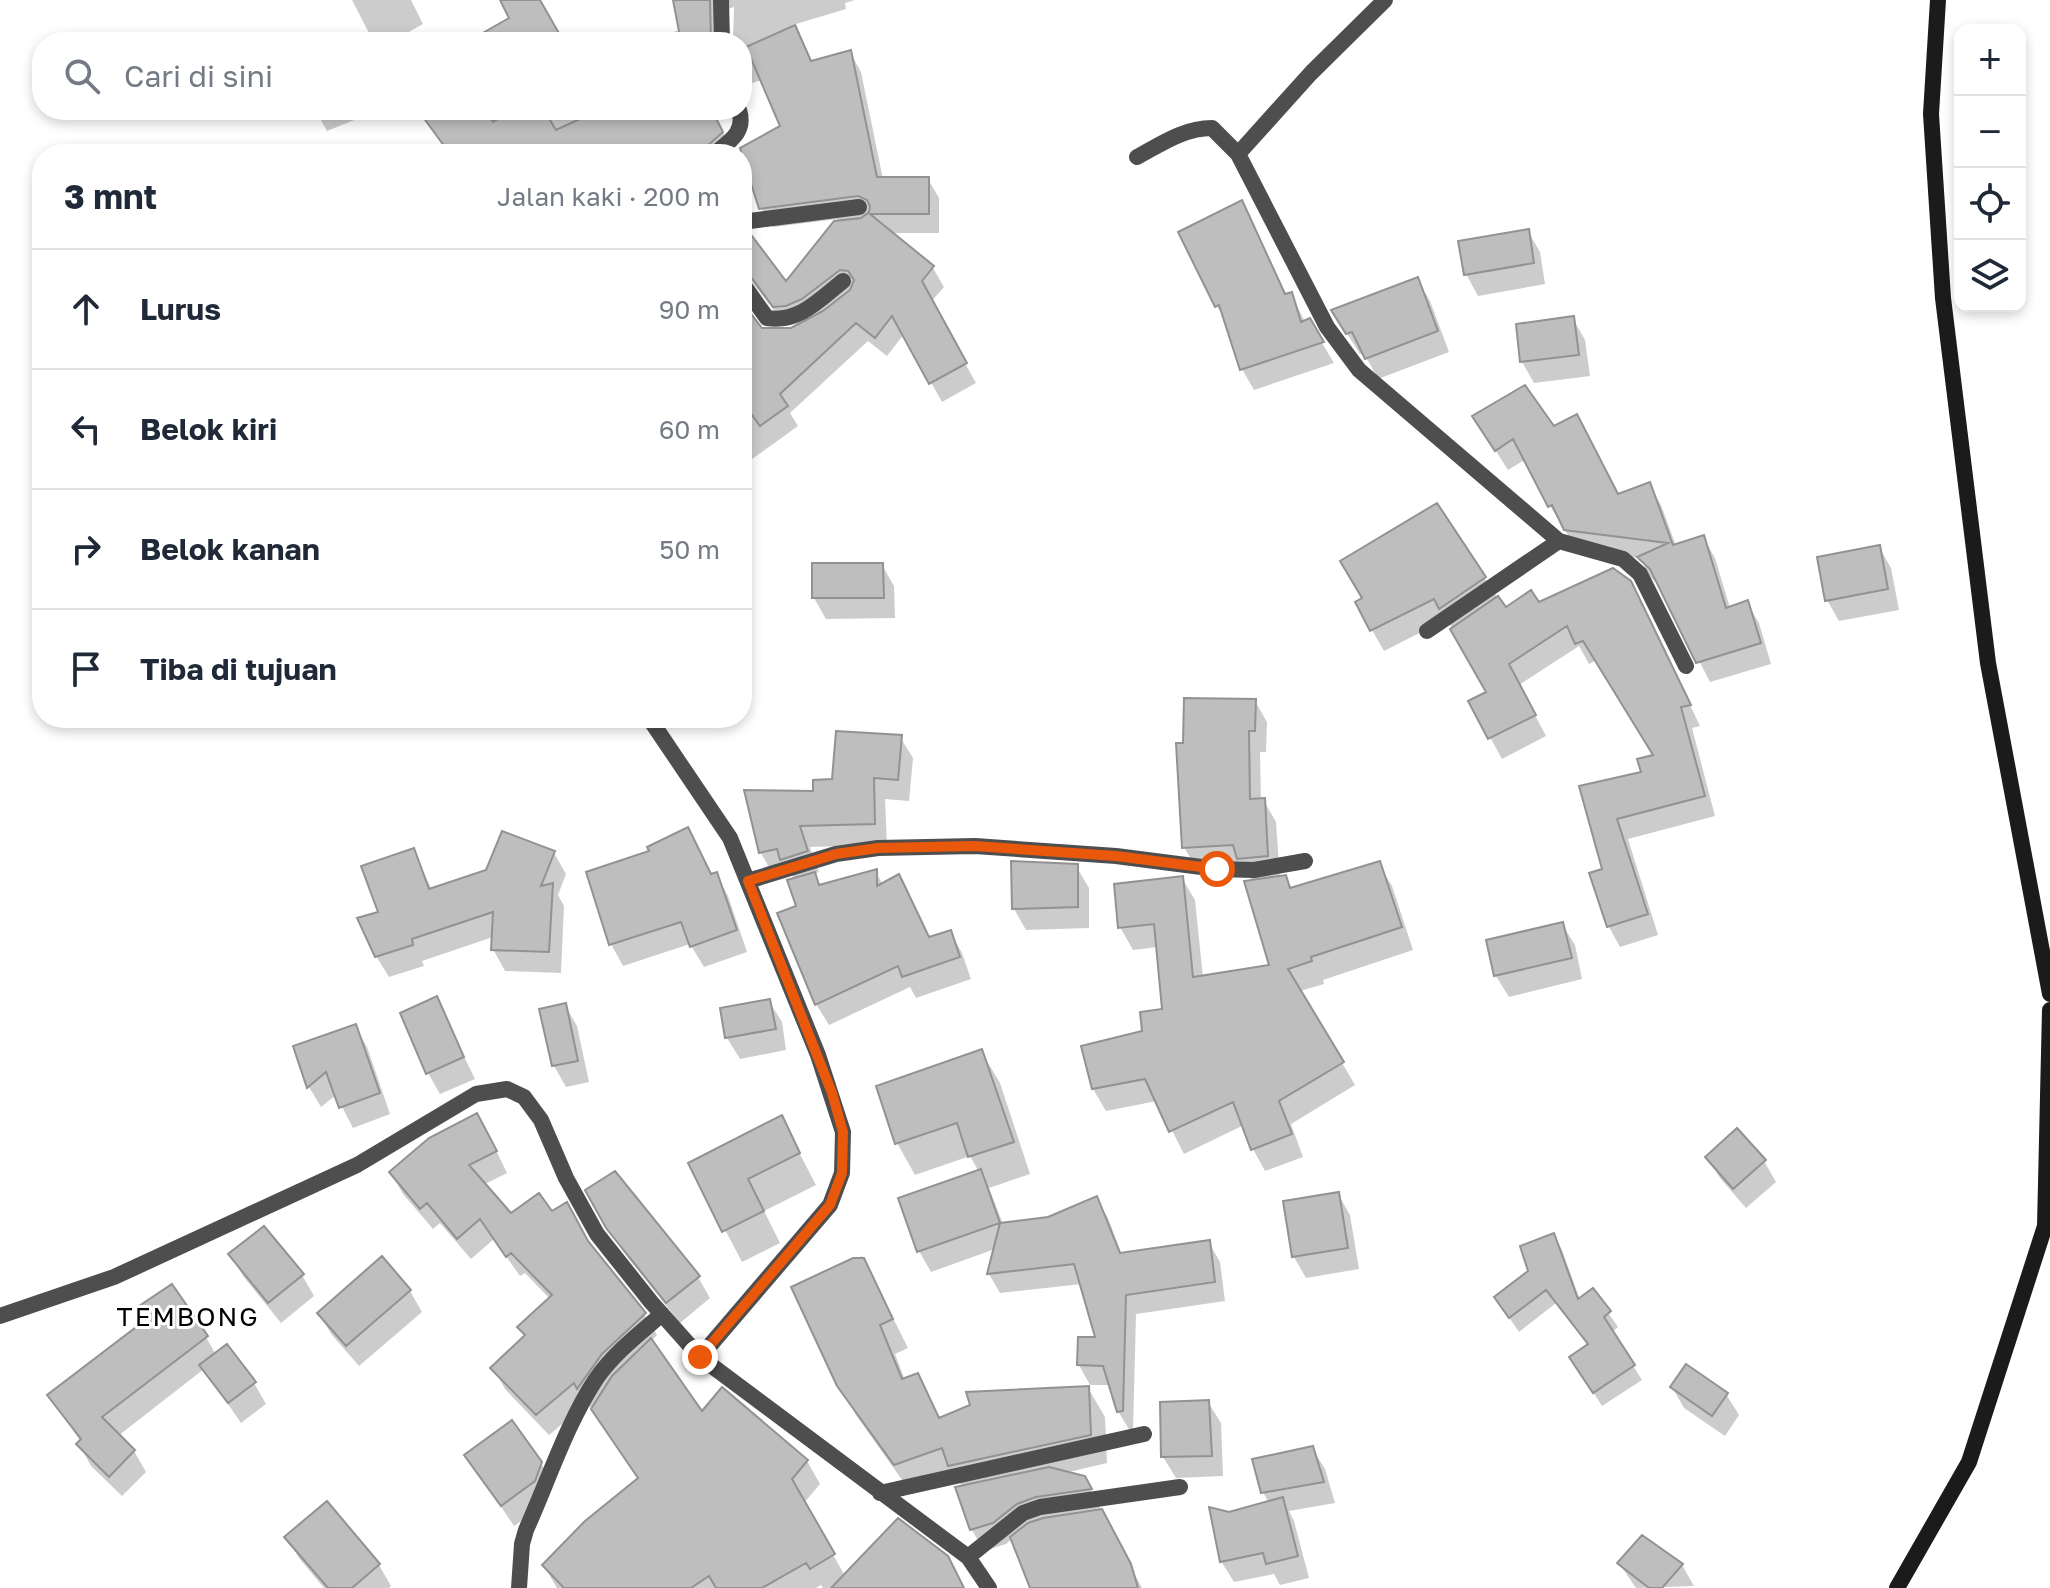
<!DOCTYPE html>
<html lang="id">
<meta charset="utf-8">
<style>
:root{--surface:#fff;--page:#f2f2f3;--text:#1f2937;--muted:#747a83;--line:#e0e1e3}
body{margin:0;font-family:"Golos Text",sans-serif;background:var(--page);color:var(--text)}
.controls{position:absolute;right:24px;top:24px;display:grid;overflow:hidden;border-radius:16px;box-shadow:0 4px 12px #0003}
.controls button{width:72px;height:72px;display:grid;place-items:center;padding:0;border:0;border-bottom:2px solid var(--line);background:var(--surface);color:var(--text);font:40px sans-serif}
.stop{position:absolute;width:24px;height:24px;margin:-18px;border:6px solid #ea580c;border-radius:50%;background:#fff}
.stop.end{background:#ea580c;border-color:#fff;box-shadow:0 2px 8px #0008}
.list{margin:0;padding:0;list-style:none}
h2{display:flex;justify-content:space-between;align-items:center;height:104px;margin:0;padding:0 32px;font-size:34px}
h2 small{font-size:26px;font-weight:400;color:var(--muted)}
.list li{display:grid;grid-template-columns:52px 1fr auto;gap:24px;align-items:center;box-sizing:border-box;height:120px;padding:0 32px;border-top:2px solid var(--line)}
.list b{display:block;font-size:30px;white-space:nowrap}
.list em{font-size:26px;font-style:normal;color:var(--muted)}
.icon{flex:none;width:44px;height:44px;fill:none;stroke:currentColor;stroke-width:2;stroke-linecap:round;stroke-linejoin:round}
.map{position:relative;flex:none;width:2050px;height:1588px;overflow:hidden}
.search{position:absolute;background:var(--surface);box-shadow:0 4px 12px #0003;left:32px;top:32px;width:720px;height:88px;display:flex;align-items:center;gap:20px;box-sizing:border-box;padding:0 28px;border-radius:32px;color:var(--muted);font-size:30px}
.panel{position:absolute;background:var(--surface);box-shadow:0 4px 12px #0003;left:32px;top:144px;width:720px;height:584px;border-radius:32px}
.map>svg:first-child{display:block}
.shadow{fill:#0003}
.building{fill:#bebebe;stroke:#929292;stroke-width:2}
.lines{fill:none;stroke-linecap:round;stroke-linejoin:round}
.street{stroke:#4e4e4e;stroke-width:16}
.secondary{stroke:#1b1b1b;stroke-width:16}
.route{stroke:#ea580c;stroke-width:10}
.labels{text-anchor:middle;stroke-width:6;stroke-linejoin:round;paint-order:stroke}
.quarter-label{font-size:26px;letter-spacing:2px;fill:#000;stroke:#fff}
</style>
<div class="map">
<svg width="2050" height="1588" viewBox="0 0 2050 1588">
<rect width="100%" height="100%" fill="#fff"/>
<path class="shadow" d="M352 0H411L423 24 391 42H349L369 33Z
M674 0H855L845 3 846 9 796 24 812 63 850 52 861 72 883 179H928L939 198V233H890L933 268 944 287 931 302 976 383 942 402 904 334 887 356 868 341 790 413 798 426 748 462 749 465 742 468V304L757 326 765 331 793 329 804 323 786 326 748 277 742 266V254L786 284 838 219 773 227 761 208 783 127 762 80 742 86V42H733L734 7 725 10 721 42H676L673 32 680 30Z
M315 110H379L327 131Z
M419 110H712L733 152 449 154Z
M1241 203 1287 296 1291 294 1305 322 1309 321 1334 363 1254 390 1242 369 1228 324 1217 306Z
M1528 231 1540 252 1545 284 1478 296 1466 274Z
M1417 279 1430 301 1449 352 1378 379 1364 353 1360 354 1346 332Z
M1573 319 1585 340 1590 376 1534 383 1522 362 1518 325Z
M1553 429 1619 496 1649 485 1661 505 1676 546 1703 537 1715 558 1730 608 1747 603 1759 623 1771 664 1710 682 1661 587 1651 578 1640 558 1578 551 1550 506 1526 459 1508 470 1487 437Z
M1436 505 1505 609 1538 605 1630 582 1642 604 1700 726 1692 728 1715 816 1628 839 1658 935 1620 947 1609 927 1592 874 1605 870 1582 788 1643 774 1655 757 1597 660 1589 664 1579 646 1519 685 1546 736 1502 759 1471 702 1488 693 1447 619 1384 651 1372 630 1365 599Z
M1879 547 1891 568 1899 610 1839 621 1827 600Z
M882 565 894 586 895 618 826 619 814 598Z
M1255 701 1267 722 1266 752H1260L1261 801H1264L1276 822 1280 878H1285L1292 889 1379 864 1392 886 1413 950 1323 980 1324 984 1300 991 1355 1085 1291 1124 1303 1157 1265 1171 1253 1149 1244 1125 1184 1154 1157 1101 1106 1111 1093 1089 1164 1011 1158 947 1133 950 1120 927 1182 878 1195 900 1203 978 1272 967 1253 882 1243 866 1196 868 1184 847 1185 745Z
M900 737 913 758 909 801 885 799 887 845 810 847 819 872 814 874 821 887 876 872 883 885 898 876 930 939 950 932 962 953 971 979 916 998 910 987 829 1025 816 1004 780 914 798 908 795 880 789 870 773 874 761 853 815 793Z
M413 850 432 890 554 853 566 874 558 895 564 906 561 973 505 971 493 949V937L422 961 424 966 389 977 376 956 380 913Z
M1076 866 1089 888V928L1026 930 1014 909Z
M588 873 716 875 728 896 747 952 704 967 690 944 623 966 611 944Z
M1562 924 1575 945 1582 979 1509 997 1496 976 1489 941Z
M436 999 475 1079 440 1094 428 1073Z
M769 1001 782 1022 786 1050 740 1059 727 1038Z
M565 1005 577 1026 589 1082 566 1087 554 1066 542 1011Z
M355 1026 367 1047 390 1114 353 1128 336 1095 321 1107 309 1087 296 1047Z
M981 1051 1000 1083 1030 1174 989 1188 1003 1224 1049 1219 1096 1198 1108 1218 1122 1255 1209 1243 1220 1262 1225 1301 1136 1314 1133 1430 1130 1431 1118 1411 1111 1385H1090L1079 1365 1098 1339 1082 1284 1000 1293 989 1274 995 1249 931 1272 919 1251 979 1172 970 1156 915 1175 897 1143Z
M781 1118 816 1185 764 1211 780 1243 742 1262 690 1163Z
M489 1136 507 1173 483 1185 510 1215 551 1214 588 1244 644 1314 657 1335 651 1341 702 1415 807 1461 820 1484 804 1503 845 1576 964 1588H846L842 1581 829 1588H823L821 1585 816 1588H557L544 1566 639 1480 592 1406 590 1408 587 1403 549 1435 505 1389 493 1368 525 1337 520 1327 550 1299 525 1273 520 1276 494 1239 471 1259 440 1223 433 1229 403 1194 391 1173Z
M1707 1157 1764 1161 1776 1182 1746 1208 1720 1178Z
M588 1191 698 1277 710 1298 680 1323 621 1249Z
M1338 1194 1350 1215 1359 1269 1306 1278 1294 1257 1285 1202Z
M1554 1235 1562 1250 1580 1300 1592 1290 1618 1327 1612 1332 1642 1380 1602 1406 1580 1372 1588 1346 1556 1303 1519 1332 1496 1298 1531 1271Z
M231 1255 302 1275 314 1296 281 1323 243 1276Z
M862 1256 908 1348 895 1354 905 1380 917 1376 941 1419 1088 1388 1105 1417 1107 1463 1065 1473 1084 1477 1142 1588H1032L1013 1538 1006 1544 984 1551 972 1530 958 1489 963 1488 957 1477 912 1494 856 1415 839 1385 793 1288Z
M410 1291 422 1312 359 1366 332 1335 319 1314Z
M206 1337 216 1355 254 1383 266 1404 241 1423 204 1369 118 1436 134 1451 146 1472 122 1496 91 1466 79 1444 81 1442 50 1396Z
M1672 1387 1726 1394 1739 1415 1725 1436 1684 1408Z
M1208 1402 1221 1423 1223 1476 1176 1478 1163 1457Z
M1312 1448 1325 1469 1335 1503 1289 1511 1294 1521 1309 1578 1280 1585 1274 1574 1234 1582 1221 1561 1229 1514 1269 1503 1263 1492Z
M467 1456 541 1463 553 1485 546 1503 514 1526Z
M326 1504 379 1565 391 1586 389 1588H324L299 1558 287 1537Z
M1619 1563 1682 1565 1694 1586 1636 1588Z"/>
<path class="building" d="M500 0H540L564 42H467L509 18Z
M673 0H710L711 42H681Z
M795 25 811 61 851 50 877 177H929V214H870L934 266 922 281 967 363 929 384 892 316 875 338 856 323 780 394 788 406 760 426 742 401V302L762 328H791L823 311 850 290 854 280 848 271 840 270 802 299 786 306 773 307 751 277 742 272V233L749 232 786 281 834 221 861 218 869 212 870 206 867 200 858 196 759 209 740 148 780 126 746 47Z
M418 110H485L493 122 513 110H544L556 130 599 110H712L723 132 705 148 693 154H450Z
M1242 200 1285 294 1292 292 1301 322 1310 318 1324 342 1240 370 1219 305 1215 307 1178 232Z
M1529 229 1534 263 1464 275 1458 241Z
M1418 277 1438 331 1365 359 1352 332 1346 334 1331 310Z
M1574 316 1579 355 1520 362 1516 324Z
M1525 385 1554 426 1577 414 1618 494 1650 482 1673 545 1704 535 1726 608 1748 600 1761 643 1696 663 1650 569 1637 557 1668 543 1564 530 1552 505 1548 507 1513 439 1495 451 1472 416Z
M1437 503 1486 577 1439 609 1434 599 1370 631 1355 602 1362 598 1340 561Z
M1880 545 1888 589 1825 601 1817 557Z
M812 563H883L884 598H812Z
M1613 568 1631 581 1691 705 1681 707 1705 796 1617 819 1648 914 1607 927 1589 873 1602 869 1579 786 1641 772 1637 759 1653 755 1583 641 1575 644 1567 626 1509 664 1536 715 1488 739 1468 701 1486 692 1450 629 1498 596 1506 607 1531 590 1539 602Z
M1184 698 1256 699 1255 731H1249L1250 799 1265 798 1268 856 1237 859 1233 845 1182 848 1176 743H1183Z
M836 731 902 735 898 780 874 778 875 824 800 826 808 851 780 860 777 849 759 853 744 790 813 791V780L832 779Z
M688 827 711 874 717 872 737 930 690 947 681 922 609 945 586 872 649 851 647 847Z
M502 831 555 851 541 886 553 883 549 952 491 950 493 912 412 939 413 945 375 957 357 918 378 912 361 866 414 848 429 889 486 870Z
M1011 861 1078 864V907L1012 909Z
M1380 861 1402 927 1311 957 1312 961 1288 969 1344 1062 1279 1101 1292 1134 1251 1150 1233 1102 1169 1132 1145 1079 1092 1089 1081 1046 1142 1031 1140 1012 1162 1009 1154 924 1118 928 1114 884 1183 876 1193 977 1269 965 1244 881 1286 875 1290 888Z
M877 869V886L899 874 929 937 951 930 960 957 902 977 898 966 815 1005 777 913 796 906 787 880 815 872 819 885Z
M1563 922 1572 958 1494 976 1486 940Z
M437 996 464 1057 426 1074 400 1013Z
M770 999 776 1029 725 1038 720 1008Z
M566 1003 578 1061 552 1066 539 1009Z
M356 1024 380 1093 339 1108 326 1072 307 1088 293 1046Z
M982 1049 1014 1142 968 1157 957 1123 895 1144 876 1086Z
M477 1113 497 1151 469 1165 511 1213 539 1193 552 1211 567 1202 588 1241 646 1313 602 1354 577 1389 574 1383 536 1415 490 1368 525 1335 517 1327 552 1295 511 1253 506 1257 480 1219 457 1239 427 1203 420 1209 389 1172 429 1138Z
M782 1115 800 1153 748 1179 764 1211 722 1232 688 1163Z
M1737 1128 1766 1160 1733 1189 1705 1157Z
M981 1169 1000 1223 917 1252 898 1198Z
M615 1171 700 1276 666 1303 606 1228 585 1190Z
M1339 1192 1348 1248 1292 1257 1283 1201Z
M1097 1196 1120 1253 1210 1240 1215 1282 1126 1295 1123 1411 1117 1412 1103 1366 1077 1365 1078 1337H1095L1074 1264 987 1274 1000 1223 1048 1217Z
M264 1226 304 1274 268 1303 228 1254Z
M1554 1233 1578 1299 1593 1288 1611 1311 1604 1317 1635 1365 1593 1393 1569 1357 1588 1344 1546 1290 1509 1318 1494 1297 1528 1271 1520 1246Z
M382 1256 411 1290 346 1346 317 1313Z
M853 1258H864L893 1319 880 1325 902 1379 918 1373 939 1418 970 1405 966 1392 1089 1386 1091 1435 948 1466 942 1448 894 1465 837 1386 791 1287Z
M172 1284 208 1336 102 1417 135 1450 109 1477 76 1444 81 1439 47 1395 144 1321 136 1308Z
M651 1338 702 1411 722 1387 808 1460 792 1479 835 1554 810 1569 806 1563 762 1588H716L709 1576 691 1588H564L542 1565 585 1521 638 1478 591 1409 612 1376Z
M227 1344 256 1382 228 1403 199 1365Z
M1686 1364 1728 1393 1712 1416 1670 1387Z
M1209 1400 1212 1456 1161 1457 1160 1402Z
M512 1420 542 1462 535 1481 501 1506 464 1455Z
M1313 1446 1324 1482 1261 1493 1252 1459Z
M1049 1467 1085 1476 1092 1489 1036 1497 1017 1504 993 1523 970 1530 955 1487Z
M1283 1497 1298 1556 1266 1564 1263 1553 1220 1562 1209 1507 1229 1512Z
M327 1501 380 1564 352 1588H328L284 1537Z
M1102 1509 1131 1564 1138 1588H1030L1010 1537 1028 1523 1043 1518Z
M898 1518 948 1556 964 1588H831Z
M1642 1535 1683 1564 1662 1588H1649L1617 1563Z"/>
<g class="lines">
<path class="street" d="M721 0 722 42
M1385 0 1311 73 1238 154 1327 327 1359 370 1559 541 1623 559 1640 574 1686 666
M714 154C730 141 746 132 739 110
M1137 157C1161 144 1184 128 1212 128L1238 154
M742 222 859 207
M742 283 767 318C799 323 819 300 843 281
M1427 631 1559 541
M649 718 730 838 818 1055 843 1132 842 1173 830 1205 700 1357
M748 881 836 854 878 848 975 846 1116 856 1217 869 1254 870 1305 861
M0 1316 114 1277 357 1165 476 1094 507 1089 524 1097 541 1120 566 1178 597 1234 651 1302 700 1357 968 1557 989 1588
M880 1493 1144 1434
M968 1557 1023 1513 1040 1507 1180 1487
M519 1588 522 1544 526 1530C548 1481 567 1423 596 1379 614 1353 639 1334 662 1314"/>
<path class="secondary" d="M1938 0 1931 114 1943 298 1988 663 2050 994
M1897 1588 1969 1462 2045 1226 2050 1010"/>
</g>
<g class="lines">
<path class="route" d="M700 1357 830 1205 842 1173 843 1132 832 1093 748 881 836 854 878 848 975 846 1116 856 1217 869"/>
</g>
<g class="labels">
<g class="quarter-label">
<text x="188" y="1326">TEMBONG</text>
</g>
</g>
</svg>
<div class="controls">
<button>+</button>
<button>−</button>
<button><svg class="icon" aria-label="locate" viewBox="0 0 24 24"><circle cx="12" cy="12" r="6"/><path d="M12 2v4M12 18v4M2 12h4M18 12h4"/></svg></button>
<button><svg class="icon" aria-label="layers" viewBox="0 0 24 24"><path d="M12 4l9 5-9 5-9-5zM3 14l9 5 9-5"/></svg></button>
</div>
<div class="stop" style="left:1217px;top:869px"></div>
<div class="stop end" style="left:700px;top:1357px"></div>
<div class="search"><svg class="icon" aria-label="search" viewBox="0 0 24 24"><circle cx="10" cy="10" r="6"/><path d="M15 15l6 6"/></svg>Cari di sini</div>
<section class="panel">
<h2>3 mnt<small>Jalan kaki · 200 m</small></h2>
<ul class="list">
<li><svg class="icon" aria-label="ahead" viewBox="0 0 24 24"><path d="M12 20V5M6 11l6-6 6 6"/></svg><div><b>Lurus</b></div><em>90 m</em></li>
<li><svg class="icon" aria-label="left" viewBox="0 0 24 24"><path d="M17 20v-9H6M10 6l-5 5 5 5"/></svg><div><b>Belok kiri</b></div><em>60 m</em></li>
<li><svg class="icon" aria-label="right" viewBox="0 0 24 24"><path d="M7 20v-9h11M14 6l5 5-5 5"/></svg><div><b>Belok kanan</b></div><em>50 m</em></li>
<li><svg class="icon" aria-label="arrive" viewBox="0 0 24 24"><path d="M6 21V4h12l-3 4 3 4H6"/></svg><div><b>Tiba di tujuan</b></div></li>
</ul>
</section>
</div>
